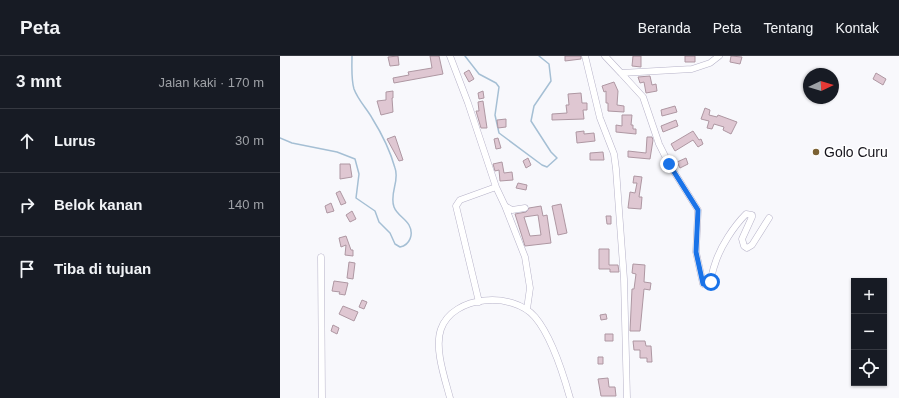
<!DOCTYPE html>
<html lang="id">
<meta charset="utf-8">
<style>
:root{--surface:#171b24;--page:#242831;--text:#f1f3f6;--muted:#9ea1a6;--line:#363941}
body{margin:0;font-family:Arial,sans-serif;background:var(--page);color:var(--text)}
.controls{position:absolute;right:12px;bottom:12px;display:grid;overflow:hidden;border-radius:0px;box-shadow:0 1px 3px #0004}
.controls button{width:36px;height:36px;display:grid;place-items:center;padding:0;border:0;border-bottom:1px solid var(--line);background:var(--surface);color:var(--text);font:20px sans-serif}
.compass{position:absolute;left:523px;top:12px;width:36px;height:36px;border-radius:50%;background:var(--surface);box-shadow:0 1px 3px #0004;rotate:86deg}
.stop{position:absolute;width:12px;height:12px;margin:-9px;border:3px solid #1a73e8;border-radius:50%;background:#fff}
.stop.end{background:#1a73e8;border-color:#fff;box-shadow:0 1px 4px #0008}
.list{margin:0;padding:0;list-style:none}
h2{display:flex;justify-content:space-between;align-items:center;height:52px;margin:0;padding:0 16px;font-size:17px}
h2 small{font-size:13px;font-weight:400;color:var(--muted)}
.list li{display:grid;grid-template-columns:26px 1fr auto;gap:12px;align-items:center;box-sizing:border-box;height:64px;padding:0 16px;border-top:1px solid var(--line)}
.list b{display:block;font-size:15px;white-space:nowrap}
.list em{font-size:13px;font-style:normal;color:var(--muted)}
.icon{flex:none;width:22px;height:22px;fill:none;stroke:currentColor;stroke-width:2;stroke-linecap:round;stroke-linejoin:round}
.map{position:relative;flex:none;width:619px;height:342px;overflow:hidden}
header{display:flex;align-items:center;gap:24px;box-sizing:border-box;height:56px;padding:0 20px;background:var(--surface);border-bottom:1px solid var(--line)}
header strong{font-size:19px}
nav{display:flex;gap:22px;margin-inline-start:auto;font-size:14px}
main{display:flex}
aside{flex:1;background:var(--surface)}
.map>svg:first-child{display:block}
.lines{fill:none;stroke-linecap:round;stroke-linejoin:round}
.stream{stroke:#a5bfd4;stroke-width:1.5}
.building{fill:#dfc7d2;stroke:#ae97a2;fill-rule:evenodd}
.street-casing{stroke:#b6b2c8;stroke-width:7}
.street{stroke:#fff;stroke-width:6}
.route{stroke:#1a73e8;stroke-width:5}
.poi-dot{fill:#7b6133;stroke:#fff;stroke-width:1.5}
.labels{text-anchor:middle;stroke-width:3;stroke-linejoin:round;paint-order:stroke}
.poi-label{font-size:14px;fill:#16141c;stroke:#fff;text-anchor:start}
</style>
<header>
<strong>Peta</strong>
<nav><a>Beranda</a><a>Peta</a><a>Tentang</a><a>Kontak</a></nav>
</header>
<main>
<aside>
<h2>3 mnt<small>Jalan kaki · 170 m</small></h2>
<ul class="list">
<li><svg class="icon" aria-label="ahead" viewBox="0 0 24 24"><path d="M12 20V5M6 11l6-6 6 6"/></svg><div><b>Lurus</b></div><em>30 m</em></li>
<li><svg class="icon" aria-label="right" viewBox="0 0 24 24"><path d="M7 20v-9h11M14 6l5 5-5 5"/></svg><div><b>Belok kanan</b></div><em>140 m</em></li>
<li><svg class="icon" aria-label="arrive" viewBox="0 0 24 24"><path d="M6 21V4h12l-3 4 3 4H6"/></svg><div><b>Tiba di tujuan</b></div></li>
</ul>
</aside>
<div class="map">
<svg width="619" height="342" viewBox="0 0 619 342">
<rect width="100%" height="100%" fill="#f8f8fc"/>
<g class="lines">
<path class="stream" d="M185 0 199 18 216 27 219 31 215 59 219 77 262 109 267 111 277 102 271 96 251 65 254 50 271 25 269 8 259 0
M0 82 12 87 57 96 75 103 79 118 76 142 95 155 99 166 110 177 115 188 120 191C130 189 134 178 129 169 125 162 117 159 114 151 109 137 120 125 115 112 110 94 102 78 92 62 87 53 78 44 74 33 71 23 72 10 72 0"/>
</g>
<path class="building" d="M118 0 119 9 110 10 108 1Z
M150 0H159L163 18 114 27 113 22 129 19 128 16 152 12Z
M285 0H301V3L285 5Z
M353 0H361V11L352 10Z
M405 0H415V6H405Z
M451 0 462 1 460 8 450 6Z
M189 14 194 23 189 26 184 17Z
M596 17 606 23 603 29 593 23Z
M370 20 372 29 376 28 377 35 366 37 364 26 360 27 358 21Z
M334 26 338 35 337 49 344 50V56L328 55V47H326V35L324 36 322 30Z
M113 35V42H112L113 56 101 59 97 45 106 44V36Z
M203 35 204 42 199 43 198 37Z
M301 37 302 47H307V54H303L304 63 272 64V58L287 57 286 49H289L288 38Z
M203 45 207 72H201L196 55H199L198 46Z
M395 50 397 56 382 60 381 54Z
M425 52 430 54 429 59 437 61 438 59 457 66 451 78 443 74 444 71 434 68 432 73 427 72 429 65 421 63Z
M342 59H352L351 69H353V73H356V78L336 76V69L342 70Z
M226 63V71L218 72 217 64Z
M396 64 398 70 383 76 381 70Z
M304 75V78L314 77 315 85 297 87 296 76Z
M413 75 419 84 421 83 423 88 418 91 413 84 395 95 391 88Z
M115 80 123 104 119 105 107 83Z
M367 81H372L373 84 370 103 348 101V95L366 97Z
M218 82 221 92 216 93 214 83Z
M323 96 324 104H310V97Z
M248 102 251 109 246 112 243 105Z
M406 102 408 108 400 112 397 106Z
M222 106 224 117 232 116 233 124 220 125 219 114 215 115 213 108Z
M60 108H70L72 121 60 123Z
M354 120 362 121 359 141H362L361 153 348 152 350 136 355 137 357 127H353Z
M238 127 247 129 246 134 236 132Z
M60 135 66 147 61 149 56 137Z
M51 147 54 155 47 157 45 150Z
M281 148 287 177 278 179 272 150Z
M261 150 263 160 267 159 271 187 245 190 235 158 246 156 249 152ZM258 159 261 179 250 180 244 161Z
M72 155 76 163 70 166 66 159Z
M326 160H331V168H327Z
M66 180 71 194H73V200L65 199 66 189 61 191 59 182Z
M319 193H329V209H338L339 216H330V213H319Z
M69 206 75 207 73 223 67 222Z
M353 208 365 209 364 226 371 227 370 234 364 233 360 275H350L352 233H354L356 218 352 217Z
M54 225 68 227 65 239 59 238 60 236 52 235Z
M82 244 87 246 84 253 79 251Z
M63 250 78 256 74 265 59 258Z
M326 258 327 263 321 264 320 259Z
M53 269 59 272 57 278 51 275Z
M325 278H333V285H325Z
M353 285H365L366 290H371L372 306H367V302H360V294H354Z
M318 301H323V308H318Z
M328 322 329 331H335L336 340H321L318 323Z"/>
<g class="lines">
<defs>
<path id="street" d="M170 0 188 47 216 131 180 144 176 150 199 246
M305 0 320 62 334 98 336 113 344 223 347 342
M325 0 341 17 412 13 430 7 439 0
M341 17 363 41 379 88 389 108 418 154 416 196 423 228 429 229C432 222 432 215 435 208 440 191 454 170 466 158L472 159V161L462 183 464 190 467 192 472 189 489 162
M216 131 225 150 232 154 245 152
M225 150 245 201 250 232 247 253
M41 201 42 342
M170 342C165 323 154 292 161 273 173 239 233 235 255 261 272 281 283 317 290 342"/>
</defs>
<use href="#street" class="street-casing"/>
<use href="#street" class="street"/>
</g>
<g class="lines">
<path class="route" d="M389 108 418 154 416 196 423 228 429 229 431 226"/>
</g>
<circle class="poi-dot" cx="536" cy="96" r="4"/>
<g class="labels">
<g class="poi-label">
<text x="544" y="101">Golo Curu</text>
</g>
</g>
</svg>
<div class="controls">
<button>+</button>
<button>−</button>
<button><svg class="icon" aria-label="locate" viewBox="0 0 24 24"><circle cx="12" cy="12" r="6"/><path d="M12 2v4M12 18v4M2 12h4M18 12h4"/></svg></button>
</div>
<svg class="compass" viewBox="-18 -18 36 36"><path d="M0-13l5 13h-10z" fill="#e53935"/><path d="M0 13l5-13h-10z" fill="#9ea1a6"/></svg>
<div class="stop" style="left:431px;top:226px"></div>
<div class="stop end" style="left:389px;top:108px"></div>
</div>
</main>
